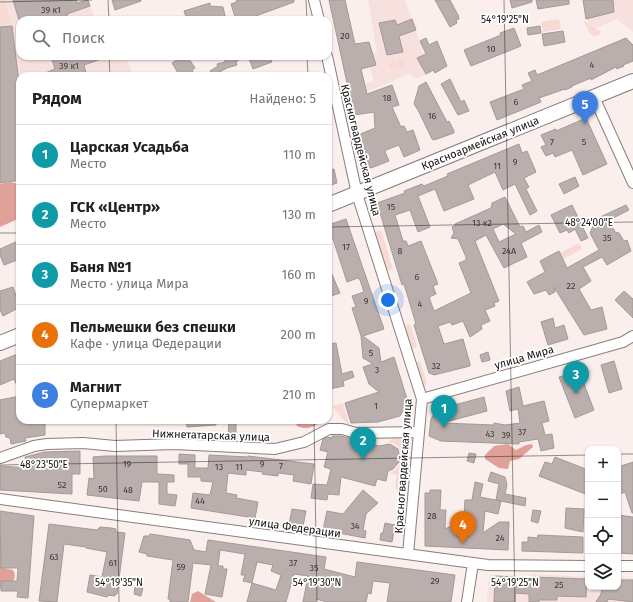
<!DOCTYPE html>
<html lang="ru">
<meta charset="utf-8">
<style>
:root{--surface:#fff;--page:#f6f6f6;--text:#202124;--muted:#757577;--line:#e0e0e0;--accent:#ab1a0d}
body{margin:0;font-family:"Fira Sans",sans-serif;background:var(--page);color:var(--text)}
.controls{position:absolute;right:12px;bottom:12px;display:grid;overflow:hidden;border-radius:8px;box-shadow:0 1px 3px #0004}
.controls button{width:36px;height:36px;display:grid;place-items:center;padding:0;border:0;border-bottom:1px solid var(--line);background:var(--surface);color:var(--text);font:20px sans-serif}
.you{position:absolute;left:388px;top:300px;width:14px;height:14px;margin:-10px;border:3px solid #fff;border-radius:50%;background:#1a73e8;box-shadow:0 0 0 6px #1a73e833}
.badge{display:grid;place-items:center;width:26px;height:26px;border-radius:50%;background:var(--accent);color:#fff;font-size:13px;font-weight:700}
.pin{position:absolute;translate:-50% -33px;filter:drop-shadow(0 1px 2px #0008)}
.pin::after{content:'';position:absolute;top:21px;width:14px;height:12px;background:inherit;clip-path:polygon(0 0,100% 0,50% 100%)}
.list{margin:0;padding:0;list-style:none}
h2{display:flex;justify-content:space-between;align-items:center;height:52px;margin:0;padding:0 16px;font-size:17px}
h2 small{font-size:13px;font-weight:400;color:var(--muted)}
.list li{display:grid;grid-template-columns:26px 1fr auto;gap:12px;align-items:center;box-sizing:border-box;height:60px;padding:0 16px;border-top:1px solid var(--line)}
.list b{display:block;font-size:15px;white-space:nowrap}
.list p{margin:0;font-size:13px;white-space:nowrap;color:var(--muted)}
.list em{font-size:13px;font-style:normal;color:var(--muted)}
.icon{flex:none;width:22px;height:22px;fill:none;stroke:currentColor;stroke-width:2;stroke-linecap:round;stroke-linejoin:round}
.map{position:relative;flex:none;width:633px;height:602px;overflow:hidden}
.search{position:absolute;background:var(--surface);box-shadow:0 1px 3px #0004;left:16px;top:16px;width:316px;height:44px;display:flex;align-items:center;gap:10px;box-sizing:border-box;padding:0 14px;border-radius:12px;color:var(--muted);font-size:15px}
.panel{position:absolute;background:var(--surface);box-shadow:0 1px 3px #0004;left:16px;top:72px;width:316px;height:352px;border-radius:12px}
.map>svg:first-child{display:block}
.built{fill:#f6e1de}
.green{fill:#f9d9d3}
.forest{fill:#e0a298}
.building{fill:#baafad;stroke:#a39997;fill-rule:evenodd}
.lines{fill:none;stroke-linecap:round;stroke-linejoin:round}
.minor-casing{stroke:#897e7c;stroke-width:12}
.secondary-casing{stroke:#897e7c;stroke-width:16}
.minor{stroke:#fff;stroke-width:10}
.secondary{stroke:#fff;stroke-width:14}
.ticks{fill:none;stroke:#141110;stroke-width:1;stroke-opacity:0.45}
.labels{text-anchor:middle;stroke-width:3.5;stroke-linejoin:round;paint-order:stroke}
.number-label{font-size:9px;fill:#3e3837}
.street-label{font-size:11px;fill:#141110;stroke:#fff}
.ticks-label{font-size:10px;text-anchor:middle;fill:#141110;stroke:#fff;stroke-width:3.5;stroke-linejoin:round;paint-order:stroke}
</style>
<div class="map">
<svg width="633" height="602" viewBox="0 0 633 602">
<rect width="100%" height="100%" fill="#faefec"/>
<path class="built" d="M0 0H88L95 19 103 17 104 20H20V56H126L133 76H20V215L0 194Z
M368 0H405L422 48 421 50 433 72 418 78 413 77 411 73 369 91 350 97 348 89 374 81 366 54 377 52Z
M584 0H633V32L617 19 599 27 589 29Z
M532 574 588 577V587H618V578H633V602H487L489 575 529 576Z"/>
<path class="green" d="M0 0H5L10 24 0 25Z
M559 19 561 29 543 32 541 22Z
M583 20 592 27 601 31V33L596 36 591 35Z
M402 58 405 64 404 66 393 69 390 68 389 63 396 59 395 65 399 64 397 59Z
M381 230 393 269 386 271 374 232Z
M579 243 582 249 563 259 560 253Z
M410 324 417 347 411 349 404 326Z
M420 361 427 383 424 389 415 363Z
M343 403 349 424H347L332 406Z
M394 437H408L402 495 398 493 395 486 397 475 389 473C405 468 407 444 388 442Z"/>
<path class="forest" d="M11 182 17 184 20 187V218L0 227V184Z
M279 420H319L320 421C315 428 305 430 297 426L295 421Z
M508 444 516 450 526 445 532 444 533 447 519 459 510 461 508 469 499 468 485 459V455L494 446Z
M0 535 3 568 13 570C19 579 9 587 0 589Z
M198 591 216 602H190L192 594Z"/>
<path class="building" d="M13 0H76L77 3 88 0 90 6 67 14 69 20H19Z
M112 0H141V1L115 10Z
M236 0H294V2L253 17 254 20H236L231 4 237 2Z
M329 0H345L355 44 369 42 376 65 361 69 367 94 392 85 399 105 392 107 401 127 404 126 407 132 413 130 420 150 404 157 399 145 386 150 385 152 389 161 371 168 367 166 358 135 375 128 374 112 354 115Z
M435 0H450L458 15 459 19 456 20 457 23 450 27Z
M510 0H532V2L512 8Z
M536 0H569V4L538 9Z
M583 0H613L614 12 586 19Z
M210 3V6L223 7 226 20H187L184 11Z
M412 19 416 30 399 36 403 52 387 55 379 23 395 20 397 25Z
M12 26 20 91V180L0 183V27Z
M540 26 541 33 528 35 527 28Z
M514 28 521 46 471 66 464 50 501 35 500 33Z
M563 31 565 42 544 46 542 34Z
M426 38 429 45 437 41 447 66 435 73 433 70 426 74 417 58 426 54 420 41Z
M626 38 633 45V61L623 65 624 66 617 69 616 67 591 80V78L572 86V87L565 90V89L539 98 541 102 497 120 490 102 524 89 522 85 532 81 528 73 535 70 537 75Z
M51 56H107V57L84 65 87 76H38L55 69Z
M183 56H187L195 68 192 70 195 76H180L172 63Z
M224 56H235V59H240L236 62 237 65 227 68 212 76 210 71 218 66 217 64 225 62Z
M248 56H270L272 62 253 69Z
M450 79 461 102 464 100 469 111 458 115 441 84Z
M426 82 447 122 449 121 454 131V133L434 140 432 139 418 110 414 104 419 86Z
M586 118 607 164 583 175 572 150 555 157 553 153 546 156 541 147 546 145 541 135 556 129V131Z
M519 144 522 153 527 151 536 172 524 178 529 187 526 189 537 211 530 215 515 184 503 190 495 172 468 185 474 199 444 211 435 189 418 196 430 227 418 232 410 210 395 215 403 241H406L408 246 421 241 438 284 433 286 436 294 429 297 434 311 471 293 459 263 466 260V257L458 239 451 238 454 233 452 227 455 226V224L491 208 492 203 505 197 520 227 523 226 526 232 539 225 542 232 521 243 527 257 504 268 486 235 475 241 499 301 494 303 495 306 485 310 490 321 481 325 482 329 470 337 463 321 452 325 450 322 438 326 444 344 463 339 470 364V366L434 375 429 373 414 325 416 324 404 284 402 285 377 203 405 193 404 191 422 184 424 186 448 176 447 174ZM503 224 516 234 499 242 493 229Z
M334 169 337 183 328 186V171Z
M575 177 579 186 564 194 559 184Z
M572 205 588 238 581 241 575 229 569 233 567 230 560 233 551 215Z
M626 205 629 210 609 220 615 232 619 233 624 241 627 240 631 251 607 265 602 257 583 267 591 281 579 289 591 310 602 307 607 329 584 335 554 287 555 292 549 295 546 290 534 294 527 282 545 272 540 261 559 251 567 268 599 250 590 233 596 219Z
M346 219 384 329 363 336 379 348 381 362 394 357 408 402 400 416 378 422 351 423 345 403 379 392 369 384 363 367 373 364 363 358 361 336 352 308 356 307 352 296 364 292 360 280 358 278 347 282 333 239 328 241V225Z
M20 240V259L4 265 0 255V249Z
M328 265 340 293 328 297Z
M13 287 20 307 3 316 0 310V291Z
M624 291 633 299V318L615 300Z
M553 318 555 328 564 325 568 339 548 345 541 322Z
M336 343 342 374 352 371 354 377 343 381 344 386 329 389 328 344Z
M488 352 490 360 482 362 480 355Z
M20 353V392L14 379 0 385V361Z
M614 361 622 389 609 393 601 365Z
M579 371 594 410 575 418 559 377Z
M519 387 523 406 544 401 549 421 542 423 545 435 552 434 554 448 541 451 538 439 519 442V444L441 441 429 436 431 419 436 410 484 397 487 411 442 423 494 425V423L505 425 520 423 518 409 510 411 506 391Z
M20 396V420H45V435L25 438 26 441 11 444 10 438 6 437 5 433 0 434V400Z
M186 420H216V425L187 427Z
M229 420H236V437H228Z
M332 436H341L379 446 390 444 398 449 400 458 399 462 393 469 388 471 386 481 377 479 375 486 341 477 339 495 328 494 327 500 311 498 313 484 327 485 331 469 324 467 328 452 320 450 323 439 327 437 332 438Z
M80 451V474H72V494L0 490V466L28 468 25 457 45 452Z
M469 453 476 454 474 463 467 461Z
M179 454 195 455V468H208L209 455 248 457V456L314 464 311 484 293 481 294 475 278 473V476L262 474 263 472 246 470V475L228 473 226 493 237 495 236 498 258 502 255 518 191 508 193 493 210 495 213 482 201 481V477H188V464H179Z
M105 456H157V474L174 475V482H167V494L177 495 175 506 159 504V482H142L139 501 87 495 89 478 94 479 93 457Z
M555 457 588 470V495L539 476 545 462 552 464Z
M633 462V513H632L625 492 618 495V467Z
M491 472 505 477 507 485 505 494 526 498 525 506 496 500 499 484 488 481Z
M475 482 483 484 480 497 501 501 498 514 485 511 483 533 499 522H509L508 550 425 546V493H430V490H441L440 510H446L445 529 460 522 464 517 465 500H472Z
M363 490 378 503 366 514 363 530 366 531 365 538 323 530 327 511 343 514Z
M566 508 584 509 583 532 565 528Z
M292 509 306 511 303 526 289 524Z
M533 510 541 511 538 523 531 521Z
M0 511 34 516 28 598 17 597 18 591H1V581H17L18 568H1Z
M618 515 633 517V554L618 553Z
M385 523 395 525 392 542 380 540 381 533H383Z
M49 524 97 530 100 527 111 528 116 529V532L125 533 117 594H115V596L108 595 107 597 87 592 90 575 102 577 107 552 86 548V547L64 544 57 602 39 601Z
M150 534 190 540 194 550 206 552 208 540 326 557 324 569 355 577 357 562 455 575 451 602H387L390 583 373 581 371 594 368 593 366 602H327L316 599V602H303L308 576 294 574 286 602H247L252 583 276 590 281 575 271 571 273 565 257 562 252 583 243 581 245 575H241L245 554 220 550 218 566H223V569H227L222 597 205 594 211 565 193 563 188 602H170V599H168L173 560 147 556V554L139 552 144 536H149Z
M538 535 583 537V553L522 551V542H528V537L537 538Z
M495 576 514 577V585L529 586V578L532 577 587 579 586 597 557 596V600H539V602H529V594L515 593V602H494Z
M618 580H633V602L608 599 607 602H596L601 594 602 587H618Z
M135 587 143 588 141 596 134 594Z"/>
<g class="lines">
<defs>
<path id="minor" d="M314 0 319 20
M327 56 357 194 422 399 408 554
M594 97 633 183
M422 399 623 342 633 336
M0 458 34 446 47 444 83 443 115 446 174 444 275 449 304 442 329 429H342L356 433 419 432
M0 499 488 565 588 566
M618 566H633
M467 602 473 563"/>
<path id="secondary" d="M328 205 633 81
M0 343 20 335"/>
</defs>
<use href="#minor" class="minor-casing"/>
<use href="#secondary" class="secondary-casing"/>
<use href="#minor" class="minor"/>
<use href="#secondary" class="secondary"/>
</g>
<path class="ticks" d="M108 0 109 20M306 0 307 20M504 0 515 602M0 2 92 0M109 56 110 76M307 56 308 76M328 227 633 222M0 233H20M116 420 119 602M314 420 317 602M618 454H633M0 465 588 455"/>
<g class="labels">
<g class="number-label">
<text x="51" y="13">39 к1</text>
<text x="345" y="39">20</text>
<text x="491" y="52">10</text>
<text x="592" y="68">4</text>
<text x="69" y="69">39 к1</text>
<text x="387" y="101">18</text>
<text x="516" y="105">6</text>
<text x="432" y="119">16</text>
<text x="552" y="145">7</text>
<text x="584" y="145">5</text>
<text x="515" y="165">9</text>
<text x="497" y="169">11</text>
<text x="391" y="210">15</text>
<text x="482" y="226">13 к2</text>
<text x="607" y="241">35</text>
<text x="346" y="250">17</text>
<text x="400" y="254">8</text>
<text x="509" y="254">24А</text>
<text x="417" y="280">6</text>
<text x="571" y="289">22</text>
<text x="366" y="304">9</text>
<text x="420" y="307">4</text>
<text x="371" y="356">5</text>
<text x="436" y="369">32</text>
<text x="377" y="373">3</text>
<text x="376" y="409">1</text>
<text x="522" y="435">37</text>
<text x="490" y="437">43</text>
<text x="506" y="438">39</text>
<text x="127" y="467">19</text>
<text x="262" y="467">9</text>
<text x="281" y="469">7</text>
<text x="219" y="470">13</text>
<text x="239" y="470">11</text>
<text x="62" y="488">52</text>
<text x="103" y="492">50</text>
<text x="128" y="493">48</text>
<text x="200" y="504">44</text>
<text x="432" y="519">28</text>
<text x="355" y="529">34</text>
<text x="500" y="541">24</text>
<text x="54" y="560">63</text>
<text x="113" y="566">61</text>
<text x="293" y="566">37</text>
<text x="181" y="570">59</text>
<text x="314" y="571">35</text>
<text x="435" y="584">29</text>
<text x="559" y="588">25</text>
</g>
<g class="street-label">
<text transform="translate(480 143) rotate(-22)" y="4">Красноармейская улица</text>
<text transform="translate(361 150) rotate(76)" y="4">Красногвардейская улица</text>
<text transform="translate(524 357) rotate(-16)" y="4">улица Мира</text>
<text transform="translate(211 435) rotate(2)" y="4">Нижнетатарская улица</text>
<text transform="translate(403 466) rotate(-86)" y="4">Красногвардейская улица</text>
<text transform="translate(295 527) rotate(8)" y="4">улица Федерации</text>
</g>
</g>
<g class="ticks-label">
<text x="505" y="23">54°19'25"N</text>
<text x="589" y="226">48°24'00"E</text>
<text x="44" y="468">48°23'50"E</text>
<text x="119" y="586">54°19'35"N</text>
<text x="317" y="586">54°19'30"N</text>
<text x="515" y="586">54°19'25"N</text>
</g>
</svg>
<div class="controls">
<button>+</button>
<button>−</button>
<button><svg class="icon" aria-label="locate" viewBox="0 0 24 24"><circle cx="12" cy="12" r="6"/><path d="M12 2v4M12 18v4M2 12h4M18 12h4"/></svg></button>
<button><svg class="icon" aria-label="layers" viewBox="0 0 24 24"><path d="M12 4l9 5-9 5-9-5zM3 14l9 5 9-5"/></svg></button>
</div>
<div class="you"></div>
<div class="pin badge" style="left:444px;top:428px;background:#0f9aa8">1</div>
<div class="pin badge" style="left:363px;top:460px;background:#0f9aa8">2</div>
<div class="pin badge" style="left:576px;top:394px;background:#0f9aa8">3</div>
<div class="pin badge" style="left:463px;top:544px;background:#e8710a">4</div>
<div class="pin badge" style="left:585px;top:124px;background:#3f7fe0">5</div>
<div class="search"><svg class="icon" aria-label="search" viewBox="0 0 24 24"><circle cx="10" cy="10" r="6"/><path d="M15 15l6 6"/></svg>Поиск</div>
<section class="panel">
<h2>Рядом<small>Найдено: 5</small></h2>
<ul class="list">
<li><span class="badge" style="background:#0f9aa8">1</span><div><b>Царская Усадьба</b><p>Место</p></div><em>110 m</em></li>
<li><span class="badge" style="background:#0f9aa8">2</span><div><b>ГСК «Центр»</b><p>Место</p></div><em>130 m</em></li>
<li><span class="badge" style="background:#0f9aa8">3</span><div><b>Баня №1</b><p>Место · улица Мира</p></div><em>160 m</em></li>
<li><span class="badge" style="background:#e8710a">4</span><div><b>Пельмешки без спешки</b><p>Кафе · улица Федерации</p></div><em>200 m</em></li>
<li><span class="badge" style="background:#3f7fe0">5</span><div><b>Магнит</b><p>Супермаркет</p></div><em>210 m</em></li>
</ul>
</section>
</div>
